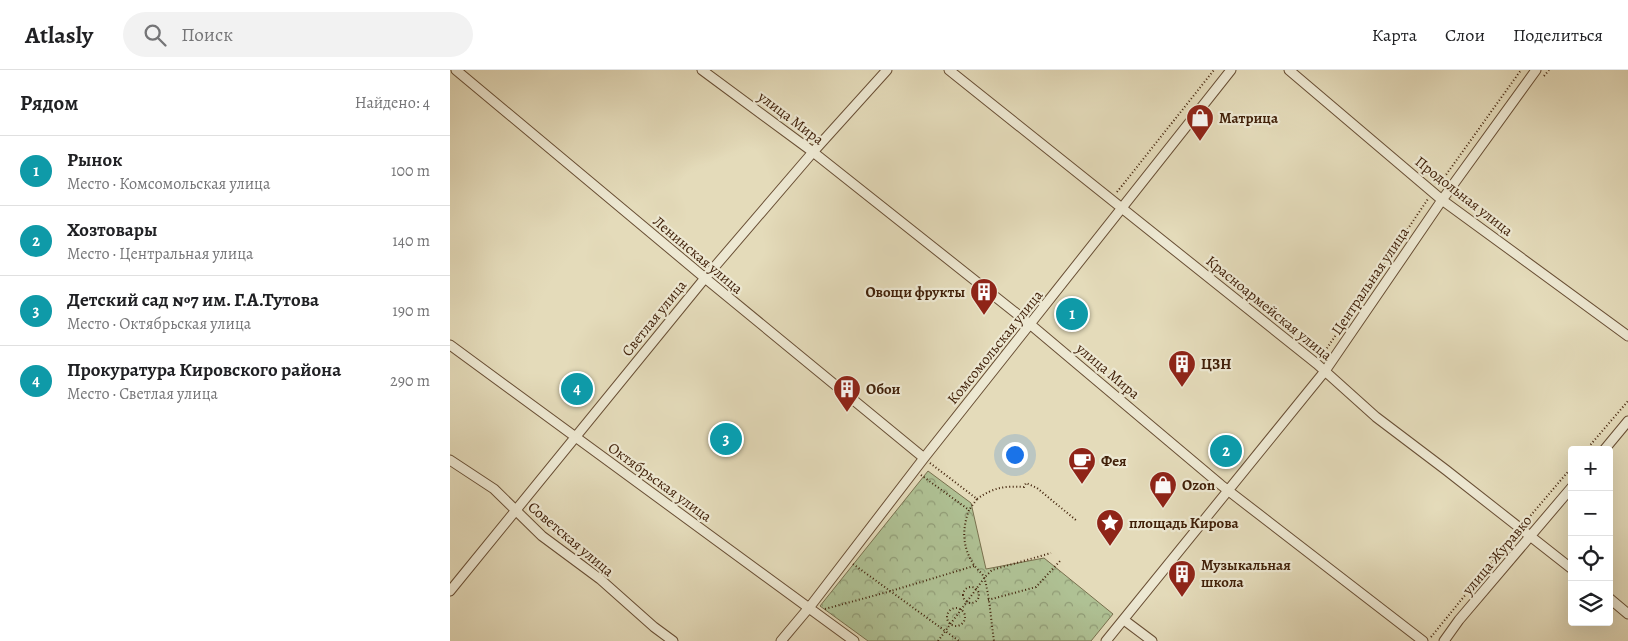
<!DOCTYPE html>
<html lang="ru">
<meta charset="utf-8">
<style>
:root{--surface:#fff;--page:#f2f2f2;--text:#202124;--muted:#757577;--line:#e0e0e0;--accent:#0b8043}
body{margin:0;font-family:Alegreya,serif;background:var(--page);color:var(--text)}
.controls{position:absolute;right:15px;bottom:15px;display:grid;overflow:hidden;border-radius:5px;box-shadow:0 5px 20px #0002}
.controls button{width:45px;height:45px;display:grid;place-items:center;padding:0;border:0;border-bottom:1px solid var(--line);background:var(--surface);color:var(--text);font:25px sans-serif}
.you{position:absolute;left:564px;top:384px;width:18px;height:18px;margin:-12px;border:4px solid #fff;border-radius:50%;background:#1a73e8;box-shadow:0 0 0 8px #1a73e833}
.badge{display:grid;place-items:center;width:32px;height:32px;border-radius:50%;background:var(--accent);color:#fff;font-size:16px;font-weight:700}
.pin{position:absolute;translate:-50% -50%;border:2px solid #fff;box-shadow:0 1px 5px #0006}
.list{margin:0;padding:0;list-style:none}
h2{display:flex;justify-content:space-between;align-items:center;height:65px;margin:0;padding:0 20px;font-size:21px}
h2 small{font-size:16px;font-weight:400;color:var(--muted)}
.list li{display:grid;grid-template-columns:32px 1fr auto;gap:15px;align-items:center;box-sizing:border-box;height:70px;padding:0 20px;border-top:1px solid var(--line)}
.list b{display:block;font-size:19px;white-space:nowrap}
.list p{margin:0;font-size:16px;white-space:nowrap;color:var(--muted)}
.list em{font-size:16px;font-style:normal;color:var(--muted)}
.icon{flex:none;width:28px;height:28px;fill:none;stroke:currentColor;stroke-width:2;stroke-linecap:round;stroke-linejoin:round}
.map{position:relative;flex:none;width:1178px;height:571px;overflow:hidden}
header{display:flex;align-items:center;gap:30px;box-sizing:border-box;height:70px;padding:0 25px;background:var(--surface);border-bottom:1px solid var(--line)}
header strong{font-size:24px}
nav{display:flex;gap:28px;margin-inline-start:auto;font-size:18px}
.search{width:350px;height:45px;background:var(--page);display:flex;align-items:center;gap:12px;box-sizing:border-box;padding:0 18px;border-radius:28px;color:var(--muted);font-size:19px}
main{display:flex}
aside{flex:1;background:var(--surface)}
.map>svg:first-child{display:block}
.park{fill:url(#park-crowns);stroke:#78704e}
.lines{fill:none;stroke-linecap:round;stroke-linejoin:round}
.minor-casing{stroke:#694f35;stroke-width:11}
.path{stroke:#402009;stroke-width:2;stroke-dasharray:1 2.5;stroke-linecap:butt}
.minor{stroke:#ede8d2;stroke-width:9}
.labels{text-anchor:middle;stroke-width:4.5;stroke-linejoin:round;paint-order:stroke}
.street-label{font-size:15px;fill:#402009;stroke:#ede8d2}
.poi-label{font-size:15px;font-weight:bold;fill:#402009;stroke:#ede8d2;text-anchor:start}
</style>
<header>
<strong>Atlasly</strong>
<div class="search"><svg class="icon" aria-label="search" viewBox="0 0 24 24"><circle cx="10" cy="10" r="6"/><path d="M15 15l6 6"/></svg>Поиск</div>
<nav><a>Карта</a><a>Слои</a><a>Поделиться</a></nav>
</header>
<main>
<aside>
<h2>Рядом<small>Найдено: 4</small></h2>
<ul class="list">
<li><span class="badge" style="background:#0f9aa8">1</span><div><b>Рынок</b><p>Место · Комсомольская улица</p></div><em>100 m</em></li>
<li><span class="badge" style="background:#0f9aa8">2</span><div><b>Хозтовары</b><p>Место · Центральная улица</p></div><em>140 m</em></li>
<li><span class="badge" style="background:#0f9aa8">3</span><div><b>Детский сад №7 им. Г.А.Тутова</b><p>Место · Октябрьская улица</p></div><em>190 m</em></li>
<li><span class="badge" style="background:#0f9aa8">4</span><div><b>Прокуратура Кировского района</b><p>Место · Светлая улица</p></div><em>290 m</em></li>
</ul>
</aside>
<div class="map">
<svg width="1178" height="571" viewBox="0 0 1178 571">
<defs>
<pattern id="park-crowns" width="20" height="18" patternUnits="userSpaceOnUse" patternTransform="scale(1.25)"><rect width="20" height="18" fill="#afc194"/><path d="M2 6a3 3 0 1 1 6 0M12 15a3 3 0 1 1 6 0" fill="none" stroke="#909c77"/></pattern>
</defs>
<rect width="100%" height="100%" fill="#e4dbba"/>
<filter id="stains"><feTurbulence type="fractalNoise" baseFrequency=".004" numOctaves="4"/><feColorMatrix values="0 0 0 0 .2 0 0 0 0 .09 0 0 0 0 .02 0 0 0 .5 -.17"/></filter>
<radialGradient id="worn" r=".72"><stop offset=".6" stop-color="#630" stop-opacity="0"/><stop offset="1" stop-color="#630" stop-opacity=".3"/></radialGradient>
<path class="park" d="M478 401 521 433 536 499 594 488 663 544 641 571H418L370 536Z"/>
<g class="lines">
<defs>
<path id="minor" d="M6 0 255 208 474 388
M252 0 363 82 581 255 771 415 973 571
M499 0 867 294 926 347 996 400 1122 499
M839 0 992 130 1178 266
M0 275 404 571
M1154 380 1178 351
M0 390 44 419 92 466 150 509 204 557 223 571
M0 521 255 208 363 82 437 0
M1159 528 1178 544
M674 550 702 571
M331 571 362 534 474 388 781 0
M656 571 875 301 992 130 1086 0
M994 571 1009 550 1122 417"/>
</defs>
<use href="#minor" class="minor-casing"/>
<path class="path" d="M1094 6 1099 0
M988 116 1071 0
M667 122 764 0
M871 287 978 129
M1136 380 1178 331
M480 393 527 429 519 440
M471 405 519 440C512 459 512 477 524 495 527 500 534 504 535 510 540 530 541 551 544 571
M527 429C544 417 554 416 574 417L576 413 587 418 627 451
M1076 451 1122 397
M403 494 509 571
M513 525a8 8 0 1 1 16 0a8 8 0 1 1-16 0Z
M538 530 586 517 610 491
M497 547a9 9 0 1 1 18 0a9 9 0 1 1-18 0Z
M375 539 441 521 524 496
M981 567 1065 464
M488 571 535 507 542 500 601 483"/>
<use href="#minor" class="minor"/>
</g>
<defs>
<symbol id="shop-pin" viewBox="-11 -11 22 30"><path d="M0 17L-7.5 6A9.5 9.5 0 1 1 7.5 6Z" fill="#8f2418" stroke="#ede8d2"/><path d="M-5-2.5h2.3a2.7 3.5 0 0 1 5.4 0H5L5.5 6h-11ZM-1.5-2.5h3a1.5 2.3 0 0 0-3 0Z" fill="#fff"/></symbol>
<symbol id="building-pin" viewBox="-11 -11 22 30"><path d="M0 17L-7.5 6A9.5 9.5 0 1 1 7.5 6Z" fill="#8f2418" stroke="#ede8d2"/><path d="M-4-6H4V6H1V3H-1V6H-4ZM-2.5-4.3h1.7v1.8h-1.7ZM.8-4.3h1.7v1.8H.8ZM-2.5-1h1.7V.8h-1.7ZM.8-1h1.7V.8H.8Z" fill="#fff"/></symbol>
<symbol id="cafe-pin" viewBox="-11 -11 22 30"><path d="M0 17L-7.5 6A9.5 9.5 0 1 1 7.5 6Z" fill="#8f2418" stroke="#ede8d2"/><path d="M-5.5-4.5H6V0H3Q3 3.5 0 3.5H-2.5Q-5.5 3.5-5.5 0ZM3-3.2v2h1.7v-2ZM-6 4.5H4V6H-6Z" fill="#fff"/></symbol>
<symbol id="sight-pin" viewBox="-11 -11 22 30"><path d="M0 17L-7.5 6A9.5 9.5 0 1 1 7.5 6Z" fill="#8f2418" stroke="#ede8d2"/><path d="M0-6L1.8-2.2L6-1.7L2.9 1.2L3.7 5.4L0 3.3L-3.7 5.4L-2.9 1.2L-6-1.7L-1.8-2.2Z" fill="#fff"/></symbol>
</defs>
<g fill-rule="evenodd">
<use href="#shop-pin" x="734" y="32" width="32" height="43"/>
<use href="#building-pin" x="518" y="206" width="32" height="43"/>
<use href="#building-pin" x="716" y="278" width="32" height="43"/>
<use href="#building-pin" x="381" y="303" width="32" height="43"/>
<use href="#cafe-pin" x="616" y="375" width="32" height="43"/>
<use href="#shop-pin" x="697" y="399" width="32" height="43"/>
<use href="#sight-pin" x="644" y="437" width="32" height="43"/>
<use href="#building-pin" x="716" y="488" width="32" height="43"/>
</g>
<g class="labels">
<g class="street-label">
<text transform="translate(341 48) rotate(37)" y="5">улица Мира</text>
<text transform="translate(1014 126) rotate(38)" y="5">Продольная улица</text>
<text transform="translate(248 185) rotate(40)" y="5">Ленинская улица</text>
<text transform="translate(920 211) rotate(-56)" y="5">Центральная улица</text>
<text transform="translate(819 238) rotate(39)" y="5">Красноармейская улица</text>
<text transform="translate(204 248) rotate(-51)" y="5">Светлая улица</text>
<text transform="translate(545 277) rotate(-51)" y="5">Комсомольская улица</text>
<text transform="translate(658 301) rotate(40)" y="5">улица Мира</text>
<text transform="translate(210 412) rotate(36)" y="5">Октябрьская улица</text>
<text transform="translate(121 469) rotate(40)" y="5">Советская улица</text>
<text transform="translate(1047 485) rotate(-50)" y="5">улица Журавко</text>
</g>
<g class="poi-label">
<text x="769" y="53">Матрица</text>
<text x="515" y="227" text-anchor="end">Овощи фрукты</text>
<text x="751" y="299">ЦЗН</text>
<text x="416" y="324">Обои</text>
<text x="651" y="396">Фея</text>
<text x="732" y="420">Ozon</text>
<text x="679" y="458">площадь Кирова</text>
<text x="751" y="500">Музыкальная<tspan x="751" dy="17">школа</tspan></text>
</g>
</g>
<rect width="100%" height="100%" filter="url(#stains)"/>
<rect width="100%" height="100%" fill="url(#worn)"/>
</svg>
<div class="controls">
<button>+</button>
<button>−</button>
<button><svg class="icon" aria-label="locate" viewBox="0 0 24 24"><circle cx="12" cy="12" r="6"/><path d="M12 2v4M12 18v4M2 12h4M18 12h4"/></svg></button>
<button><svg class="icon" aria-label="layers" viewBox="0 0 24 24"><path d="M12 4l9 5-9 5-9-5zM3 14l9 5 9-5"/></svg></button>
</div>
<div class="you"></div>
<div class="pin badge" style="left:622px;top:244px;background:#0f9aa8">1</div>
<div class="pin badge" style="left:776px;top:381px;background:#0f9aa8">2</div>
<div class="pin badge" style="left:276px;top:369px;background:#0f9aa8">3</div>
<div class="pin badge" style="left:127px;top:319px;background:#0f9aa8">4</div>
</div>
</main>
